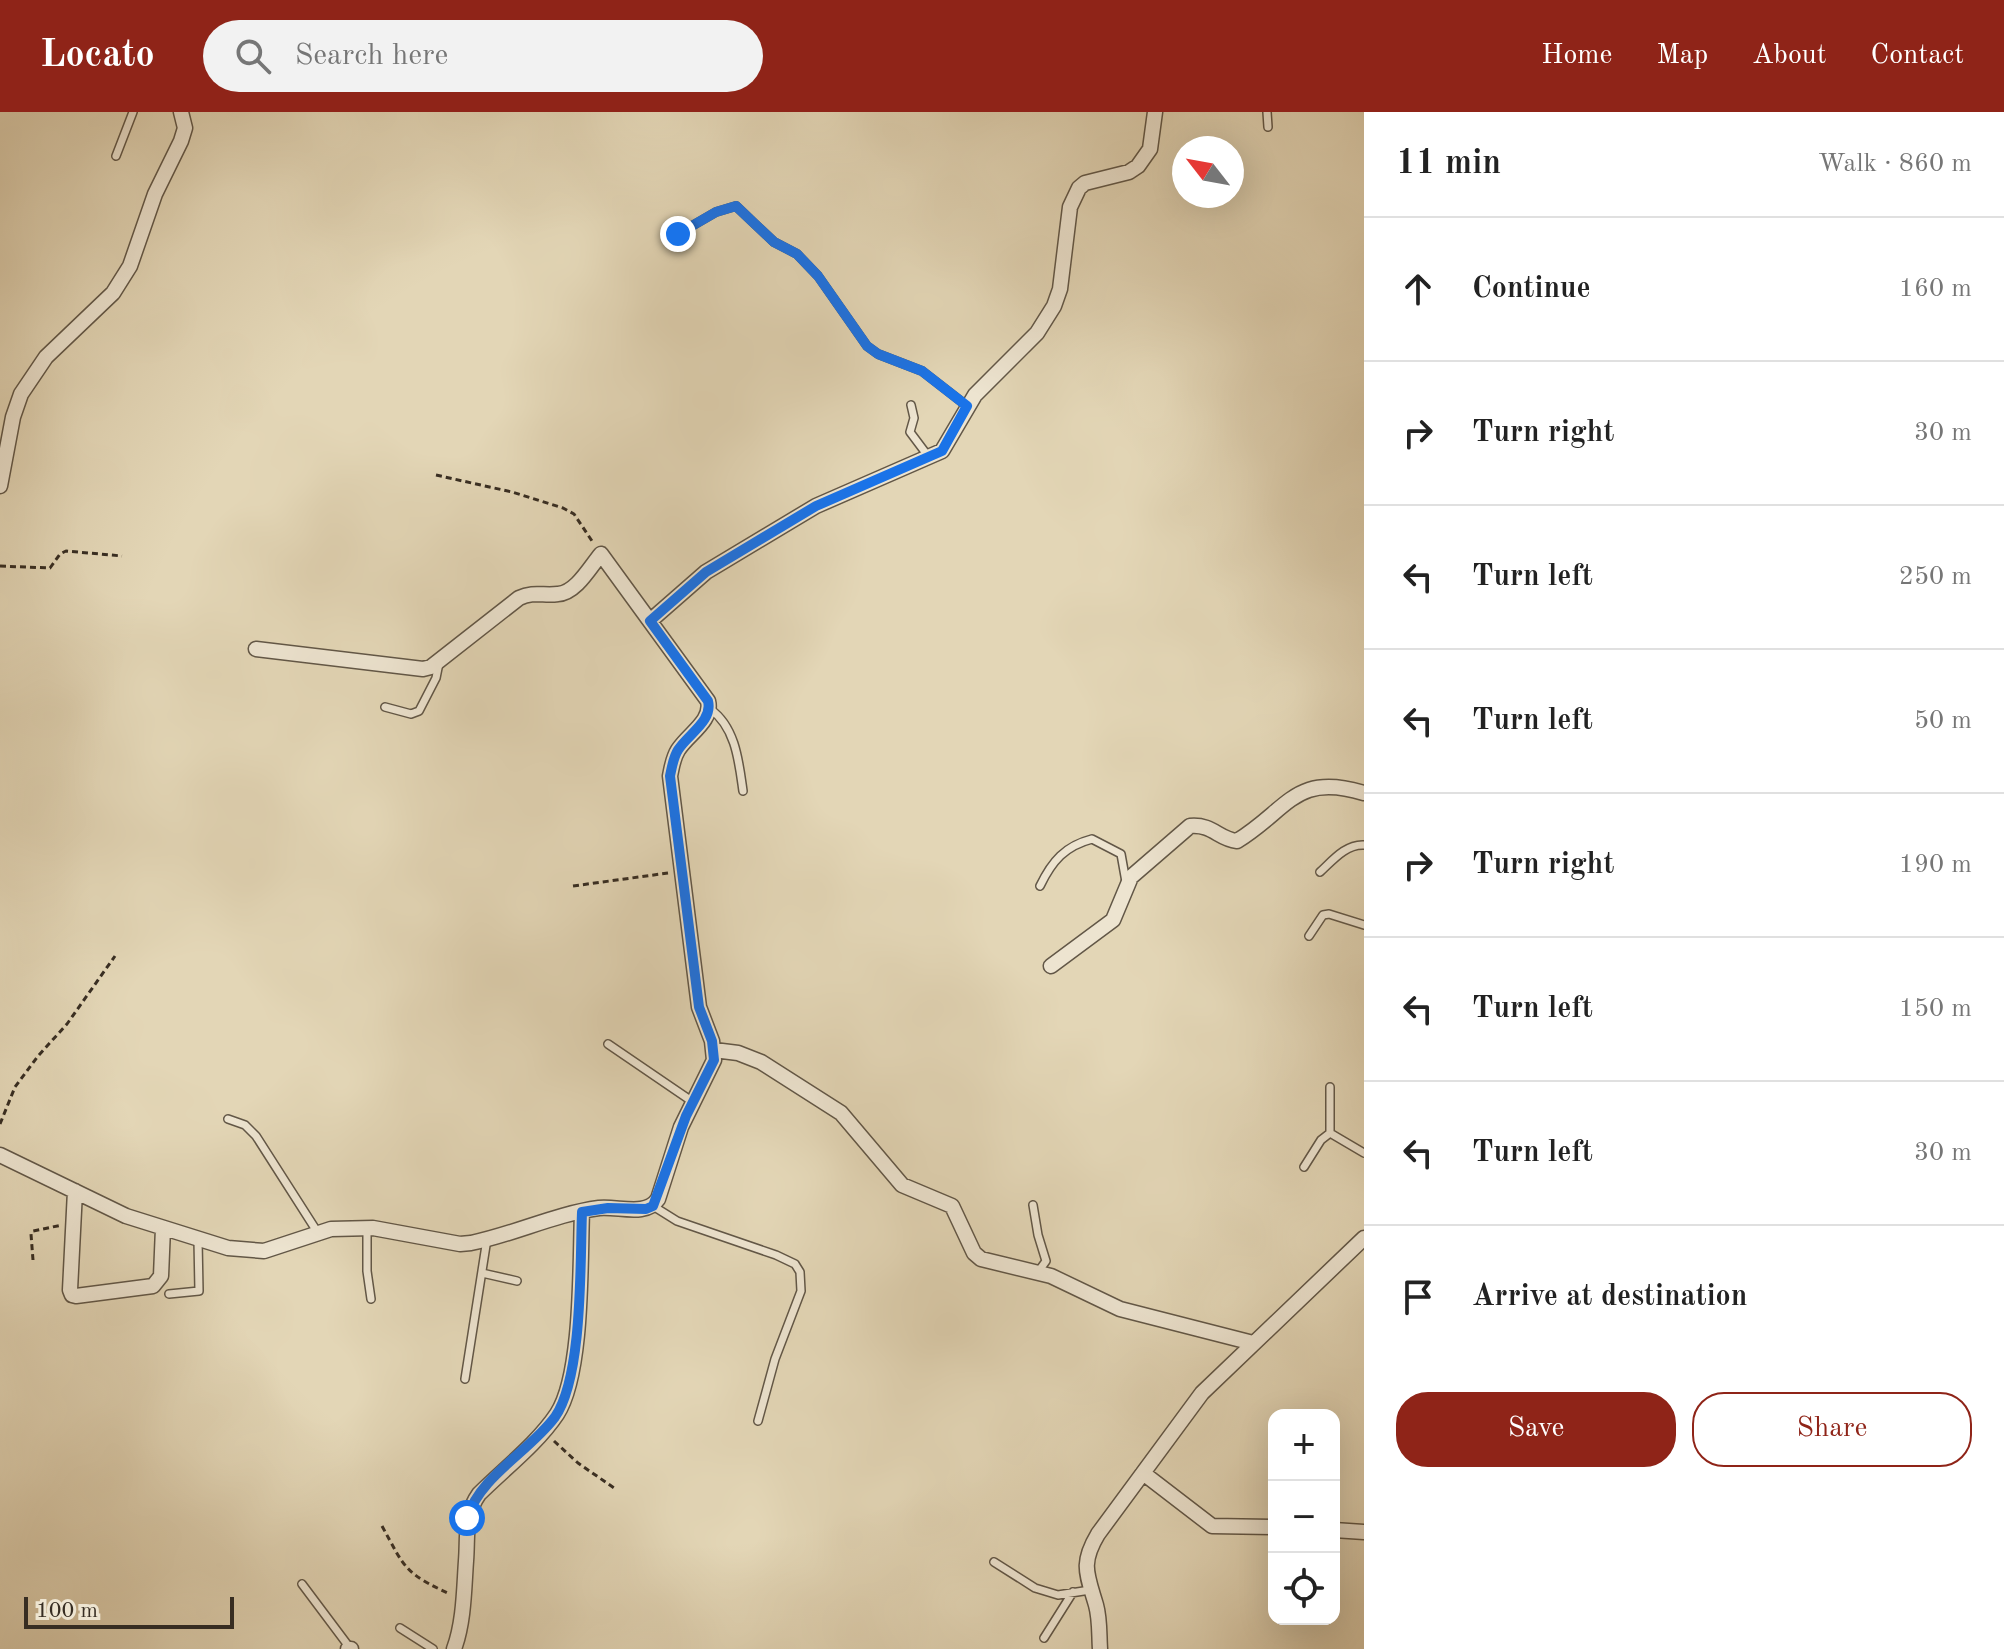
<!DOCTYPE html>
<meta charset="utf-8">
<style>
:root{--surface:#fff;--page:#f2f2f2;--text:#222;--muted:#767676;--line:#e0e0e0;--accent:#8f2418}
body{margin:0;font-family:"Old Standard TT",serif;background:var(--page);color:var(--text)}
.controls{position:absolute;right:24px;bottom:24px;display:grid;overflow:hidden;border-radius:16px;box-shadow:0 8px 32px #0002}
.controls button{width:72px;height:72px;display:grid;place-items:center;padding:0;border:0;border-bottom:2px solid var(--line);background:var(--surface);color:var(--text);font:40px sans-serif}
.compass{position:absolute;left:1172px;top:24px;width:72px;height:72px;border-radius:50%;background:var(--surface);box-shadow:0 8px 32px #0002;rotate:301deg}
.scale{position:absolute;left:24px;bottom:20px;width:210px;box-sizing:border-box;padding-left:8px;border:4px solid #372d22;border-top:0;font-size:22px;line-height:28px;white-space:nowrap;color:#372d22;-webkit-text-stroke:6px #ede4d0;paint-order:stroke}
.stop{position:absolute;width:24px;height:24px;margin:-18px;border:6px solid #1a73e8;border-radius:50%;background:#fff}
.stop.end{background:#1a73e8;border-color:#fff;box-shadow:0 2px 8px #0008}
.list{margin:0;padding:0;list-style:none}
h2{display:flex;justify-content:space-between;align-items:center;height:104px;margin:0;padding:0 32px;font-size:34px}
h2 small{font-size:26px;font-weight:400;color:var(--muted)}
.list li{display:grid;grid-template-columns:52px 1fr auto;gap:24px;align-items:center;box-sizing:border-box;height:144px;padding:0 32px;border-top:2px solid var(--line)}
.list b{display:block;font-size:30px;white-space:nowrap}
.list em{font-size:26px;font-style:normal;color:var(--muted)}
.actions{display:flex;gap:16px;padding:24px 32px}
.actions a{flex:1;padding:18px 0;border:2px solid var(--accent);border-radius:32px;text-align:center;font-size:28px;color:var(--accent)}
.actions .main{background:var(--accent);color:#fff}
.icon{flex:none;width:44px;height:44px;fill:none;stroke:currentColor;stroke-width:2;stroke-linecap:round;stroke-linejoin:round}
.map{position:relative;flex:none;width:1364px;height:1537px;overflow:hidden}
header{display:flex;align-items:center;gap:48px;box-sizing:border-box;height:112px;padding:0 40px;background:var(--accent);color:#fff}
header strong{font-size:38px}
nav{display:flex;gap:44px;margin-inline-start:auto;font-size:28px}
.search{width:560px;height:72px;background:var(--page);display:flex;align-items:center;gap:20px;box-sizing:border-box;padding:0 28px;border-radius:44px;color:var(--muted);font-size:30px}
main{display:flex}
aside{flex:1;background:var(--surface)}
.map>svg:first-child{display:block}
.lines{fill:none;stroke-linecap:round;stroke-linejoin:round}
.service-casing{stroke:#625747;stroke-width:10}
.minor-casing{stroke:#625747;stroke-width:17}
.path{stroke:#372d22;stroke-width:3;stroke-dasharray:6 4;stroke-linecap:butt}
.service{stroke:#ede4d0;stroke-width:7}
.minor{stroke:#ede4d0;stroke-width:14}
.route{stroke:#1a73e8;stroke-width:10}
</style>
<header>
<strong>Locato</strong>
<div class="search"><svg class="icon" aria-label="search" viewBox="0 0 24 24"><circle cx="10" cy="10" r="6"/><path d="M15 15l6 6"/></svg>Search here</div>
<nav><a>Home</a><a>Map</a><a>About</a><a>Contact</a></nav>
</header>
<main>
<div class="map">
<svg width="1364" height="1537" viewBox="0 0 1364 1537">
<rect width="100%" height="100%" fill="#e3d6b6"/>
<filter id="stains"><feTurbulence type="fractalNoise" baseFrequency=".0025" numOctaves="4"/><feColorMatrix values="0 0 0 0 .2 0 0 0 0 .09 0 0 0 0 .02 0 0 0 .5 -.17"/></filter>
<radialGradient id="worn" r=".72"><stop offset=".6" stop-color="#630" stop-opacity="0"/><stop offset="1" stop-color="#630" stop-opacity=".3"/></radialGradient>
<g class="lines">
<defs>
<path id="service" d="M1267 0 1268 15
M116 44 133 0
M678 122 716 100 736 94 774 130 797 142 818 164 867 234 878 242 922 259 967 294
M911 293 914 306 910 320 928 344
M385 595 411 602 419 599 436 566 439 551
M710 597C736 615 739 651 743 679
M1320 760C1333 748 1346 732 1364 733
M1040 774C1052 749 1065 734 1092 727L1121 742 1126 770
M1309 824 1323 803 1329 802 1364 813
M608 932 693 990
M1330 975V1021
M228 1007 245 1013 256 1024 318 1121
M1304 1055 1321 1028 1330 1021 1364 1041
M1033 1093 1038 1123 1046 1149 1038 1160
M653 1094 677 1109 776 1143 795 1152 800 1160 801 1179 775 1247 758 1309
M367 1117V1159L371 1187
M482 1161 517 1169
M169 1182 199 1179 198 1128
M465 1267 487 1127
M994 1450 1035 1476 1058 1483 1090 1478
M302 1472 350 1536
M400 1516 433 1537
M1044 1526 1073 1480"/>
<path id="minor" d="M0 374 13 305 21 282 46 245 113 181 130 154 155 82 181 29 185 16 181 0
M650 509 706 460 816 394 942 339 975 283 1037 221 1054 194 1060 177 1070 95 1079 76 1085 71 1129 60 1138 54 1150 37 1155 0
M1051 854 1113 808 1131 765 1190 714C1213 712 1218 727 1237 729 1289 697 1295 660 1364 681
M714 938 738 941 761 950 841 1001 902 1073 952 1094 974 1141 981 1147 1051 1164 1120 1197 1253 1231
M0 1043 126 1104 228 1136 264 1139 331 1117 373 1116 460 1132 471 1131C515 1122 555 1102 599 1096 619 1094 646 1105 658 1087L681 1015 714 948 712 929 699 895 670 664C672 654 673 646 678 638 688 622 713 609 708 589L601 442C590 455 576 481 558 482 543 484 534 479 519 486L431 555 423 557 256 537
M75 1079 70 1178 72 1183 76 1184 153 1174 161 1164 163 1116
M1143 1361 1212 1414 1274 1415
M1334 1418 1364 1420
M348 1537H351
M454 1537C464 1510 464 1477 466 1449 468 1424 464 1403 479 1382 504 1357 537 1332 557 1302 583 1262 580 1150 582 1100
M1100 1537C1099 1523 1100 1507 1096 1493 1087 1462 1080 1452 1098 1422L1202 1281 1364 1126"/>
</defs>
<use href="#service" class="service-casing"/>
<use href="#minor" class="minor-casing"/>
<path class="path" d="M436 363 512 380 563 396 574 402 594 432
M0 454 50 456 60 442 66 439 122 444
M573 774 668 761
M0 1012 15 975 38 944 67 912 115 844
M33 1148 31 1122 33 1119 62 1113
M554 1329 578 1351 617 1378
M382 1414C405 1456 404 1461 450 1482"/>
<use href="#service" class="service"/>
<use href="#minor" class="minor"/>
</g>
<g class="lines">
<path class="route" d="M467 1406C481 1363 529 1340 555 1305 583 1265 580 1150 582 1100L608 1096 646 1097 653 1094 686 1004 714 948 712 929 699 895 670 664C672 655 673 646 678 638 688 622 713 609 708 589L650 509 706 460 816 394 942 339 967 294 922 259 878 242 867 234 818 164 797 142 774 130 736 94 716 100 678 122"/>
</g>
<rect width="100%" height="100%" filter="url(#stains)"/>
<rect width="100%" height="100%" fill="url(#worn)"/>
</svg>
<div class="controls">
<button>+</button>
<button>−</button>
<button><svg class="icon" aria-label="locate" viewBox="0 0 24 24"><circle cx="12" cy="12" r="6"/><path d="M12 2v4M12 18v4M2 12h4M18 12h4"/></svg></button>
</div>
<svg class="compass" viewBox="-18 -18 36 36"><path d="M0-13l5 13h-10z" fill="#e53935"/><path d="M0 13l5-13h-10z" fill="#767676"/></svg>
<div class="scale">100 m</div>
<div class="stop" style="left:467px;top:1406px"></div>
<div class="stop end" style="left:678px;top:122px"></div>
</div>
<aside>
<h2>11 min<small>Walk · 860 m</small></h2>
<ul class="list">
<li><svg class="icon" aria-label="ahead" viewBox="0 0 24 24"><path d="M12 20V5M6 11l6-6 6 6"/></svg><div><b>Continue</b></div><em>160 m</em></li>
<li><svg class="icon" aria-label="right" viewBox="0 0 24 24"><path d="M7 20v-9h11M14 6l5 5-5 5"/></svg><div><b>Turn right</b></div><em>30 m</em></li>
<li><svg class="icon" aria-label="left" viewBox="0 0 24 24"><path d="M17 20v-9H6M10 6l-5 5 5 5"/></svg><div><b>Turn left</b></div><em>250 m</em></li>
<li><svg class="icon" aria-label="left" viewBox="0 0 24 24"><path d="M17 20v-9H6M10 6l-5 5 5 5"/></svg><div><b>Turn left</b></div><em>50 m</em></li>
<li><svg class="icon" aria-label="right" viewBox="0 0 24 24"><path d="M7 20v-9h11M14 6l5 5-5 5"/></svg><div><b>Turn right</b></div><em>190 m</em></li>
<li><svg class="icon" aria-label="left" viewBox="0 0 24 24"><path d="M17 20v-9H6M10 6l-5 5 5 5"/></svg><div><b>Turn left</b></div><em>150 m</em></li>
<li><svg class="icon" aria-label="left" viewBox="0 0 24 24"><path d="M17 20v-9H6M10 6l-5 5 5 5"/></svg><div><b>Turn left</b></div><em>30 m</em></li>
<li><svg class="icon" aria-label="arrive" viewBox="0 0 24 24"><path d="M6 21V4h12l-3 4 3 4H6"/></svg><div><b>Arrive at destination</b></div></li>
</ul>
<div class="actions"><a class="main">Save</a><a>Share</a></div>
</aside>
</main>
